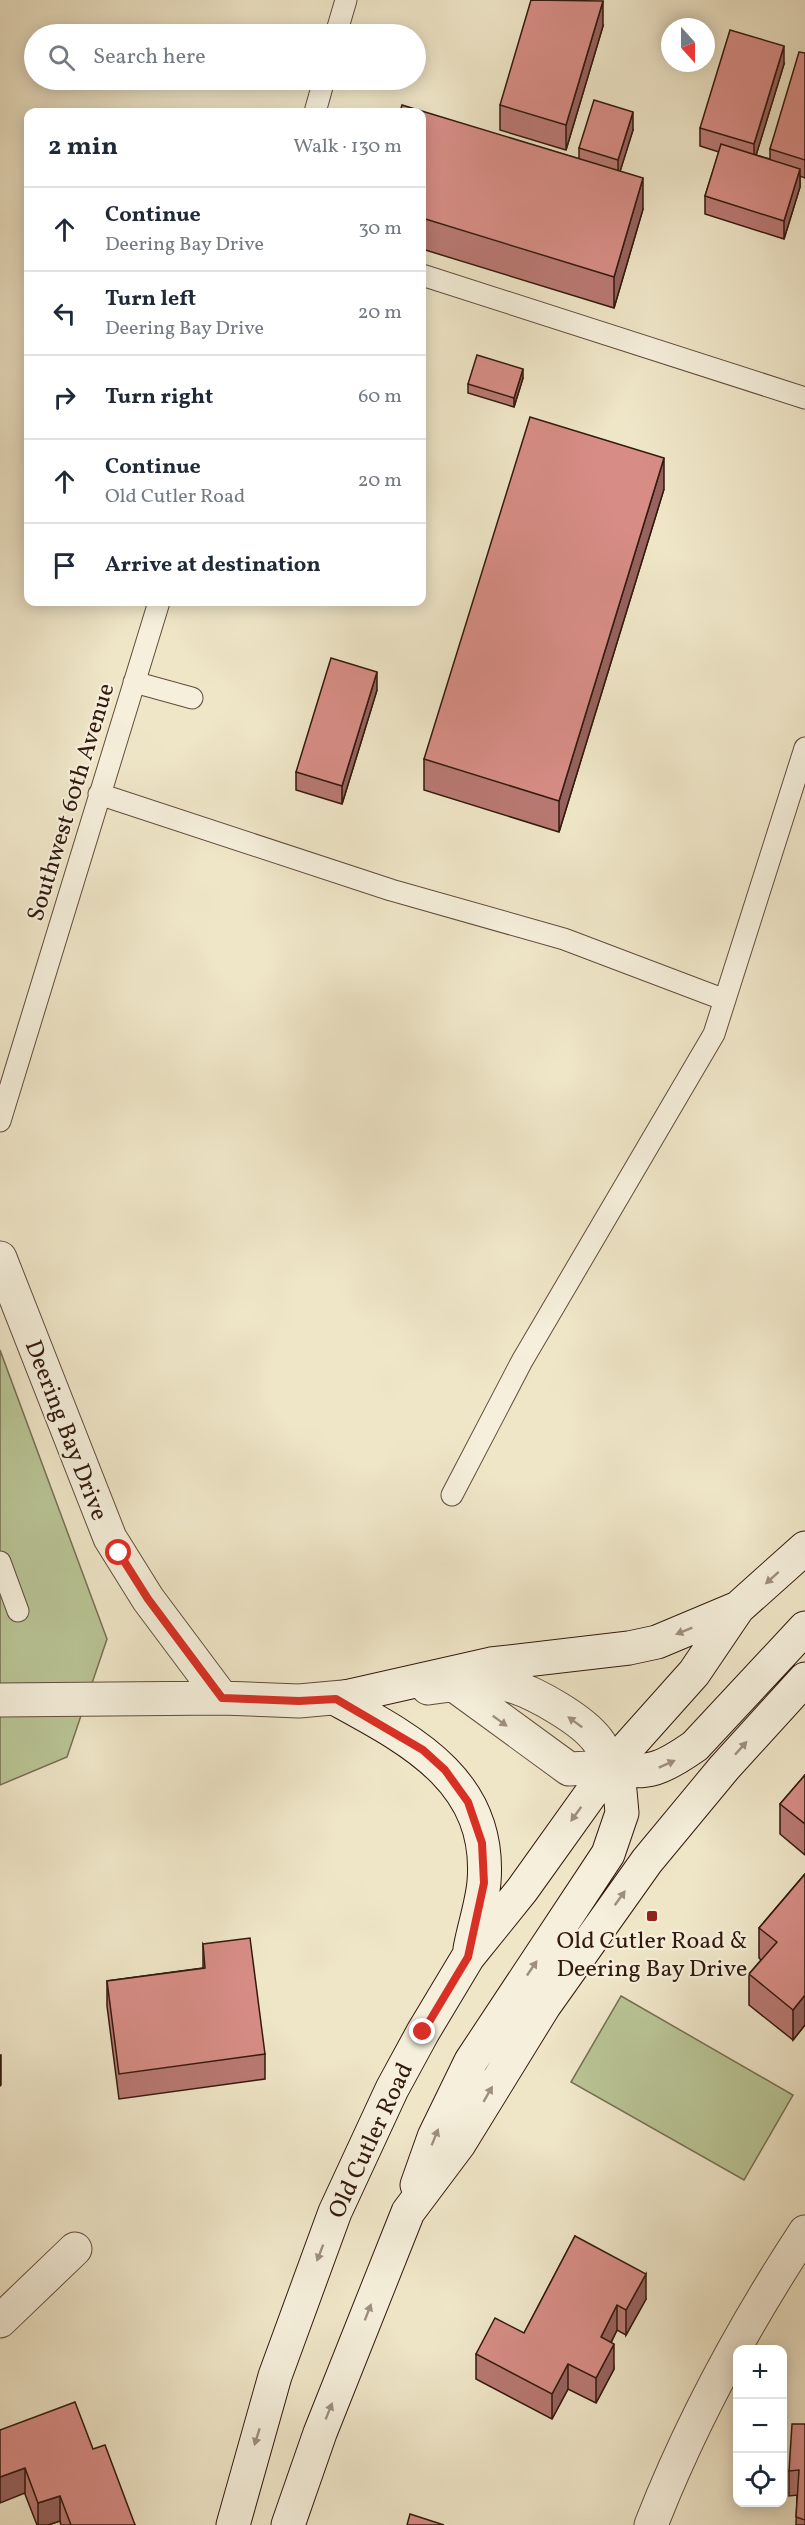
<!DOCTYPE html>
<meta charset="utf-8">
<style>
:root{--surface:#fff;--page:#f6f6f7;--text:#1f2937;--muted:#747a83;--line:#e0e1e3}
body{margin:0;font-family:Vollkorn,serif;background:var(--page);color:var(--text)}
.controls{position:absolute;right:18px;bottom:18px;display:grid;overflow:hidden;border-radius:12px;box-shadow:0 3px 15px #0003}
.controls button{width:54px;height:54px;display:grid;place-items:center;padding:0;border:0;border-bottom:2px solid var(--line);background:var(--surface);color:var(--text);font:30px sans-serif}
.compass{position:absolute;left:661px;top:18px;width:54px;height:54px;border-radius:50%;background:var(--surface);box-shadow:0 3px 15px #0003;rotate:159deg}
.stop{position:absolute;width:18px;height:18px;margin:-14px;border:4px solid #d93025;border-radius:50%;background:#fff}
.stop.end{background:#d93025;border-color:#fff;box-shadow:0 2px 6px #0008}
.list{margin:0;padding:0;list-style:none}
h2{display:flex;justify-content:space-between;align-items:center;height:78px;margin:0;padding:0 24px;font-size:26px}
h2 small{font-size:20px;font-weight:400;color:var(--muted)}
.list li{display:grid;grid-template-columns:39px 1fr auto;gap:18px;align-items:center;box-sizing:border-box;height:84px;padding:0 24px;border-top:2px solid var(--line)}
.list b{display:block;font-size:22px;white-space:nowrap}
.list p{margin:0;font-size:20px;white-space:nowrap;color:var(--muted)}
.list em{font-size:20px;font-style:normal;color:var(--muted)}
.icon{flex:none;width:33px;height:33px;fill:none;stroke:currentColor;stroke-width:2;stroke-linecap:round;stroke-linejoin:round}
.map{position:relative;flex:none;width:805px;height:2525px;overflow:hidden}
.search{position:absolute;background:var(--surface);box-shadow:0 3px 15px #0003;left:24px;top:24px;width:402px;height:66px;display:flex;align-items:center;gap:15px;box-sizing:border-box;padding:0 21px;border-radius:33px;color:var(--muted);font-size:22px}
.panel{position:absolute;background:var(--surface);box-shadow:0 3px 15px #0003;left:24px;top:108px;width:402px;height:498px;border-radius:12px}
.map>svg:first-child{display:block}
.green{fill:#b9c596;stroke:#766f52;stroke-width:1.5}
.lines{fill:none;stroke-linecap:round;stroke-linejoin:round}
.service-casing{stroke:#624c3c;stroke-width:23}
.minor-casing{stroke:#624c3c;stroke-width:35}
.secondary-casing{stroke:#33190e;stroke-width:35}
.service{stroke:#f5efdb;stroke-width:21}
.minor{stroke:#f5efdb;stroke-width:33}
.secondary{stroke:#f5efdb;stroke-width:33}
.wall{fill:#b97973;stroke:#33190e;stroke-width:1.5}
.shaded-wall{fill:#96635e;stroke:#33190e;stroke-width:1.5}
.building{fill:#d78d86;stroke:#33190e;stroke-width:1.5}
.oneway{fill:#9e8f7f}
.route{stroke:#d93025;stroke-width:8}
.poi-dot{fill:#8f2418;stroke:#f5efdb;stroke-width:2}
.labels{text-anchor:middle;stroke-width:4.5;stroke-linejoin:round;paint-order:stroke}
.street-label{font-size:24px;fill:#33190e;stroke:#f5efdb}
.poi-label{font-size:24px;fill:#33190e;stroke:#f5efdb}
</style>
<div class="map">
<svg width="805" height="2525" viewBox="0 0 805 2525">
<rect width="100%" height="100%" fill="#efe6c8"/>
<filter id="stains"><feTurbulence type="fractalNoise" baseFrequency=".00333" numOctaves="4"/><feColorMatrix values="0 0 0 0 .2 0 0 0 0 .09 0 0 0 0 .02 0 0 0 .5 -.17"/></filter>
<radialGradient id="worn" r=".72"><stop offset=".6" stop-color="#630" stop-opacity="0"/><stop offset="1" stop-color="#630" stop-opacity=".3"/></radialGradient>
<path class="green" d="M0 1350 107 1639 67 1757 0 1785Z
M621 1996 793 2095 744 2180 571 2082Z"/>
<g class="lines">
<defs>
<path id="service" d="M336 34 346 0
M315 112 324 80
M422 275 805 398
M134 682 192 698
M99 794 391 890 564 939 725 1000
M0 1121 159 602
M452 1495 522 1361 714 1034 805 748
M0 1562 18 1611"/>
<path id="minor" d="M0 1258 110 1538 148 1599 222 1698 299 1701 365 1695
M428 1688C448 1685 494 1680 512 1686 537 1694 583 1720 598 1741 604 1748 607 1759 610 1767L569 1769 454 1685
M0 1700 222 1698
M0 2321 75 2249
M651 2525C690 2425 746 2322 805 2232"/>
<path id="secondary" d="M336 1699 491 1664 629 1648 657 1642 738 1608
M336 1699C411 1740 492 1781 484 1882 482 1904 474 1927 470 1949
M610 1767C647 1777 665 1767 695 1746L805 1628
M417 2185 434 2137 471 2061 608 1854 622 1813 620 1791 610 1767
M233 2525 275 2376 335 2212 392 2089 423 2032 468 1957 522 1890 610 1767 694 1673 738 1608 805 1548
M288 2525 320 2433 408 2212 459 2144 544 2006 647 1861 724 1768 805 1679"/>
</defs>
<use href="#service" class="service-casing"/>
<use href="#minor" class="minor-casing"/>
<use href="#secondary" class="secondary-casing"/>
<use href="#service" class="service"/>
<use href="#minor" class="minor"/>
<use href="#secondary" class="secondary"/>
</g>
<path class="wall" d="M603 26 566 150 500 130V105Z
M805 53V178L800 176V187L784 239 705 214V196L719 152 700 146V128L784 64 756 155 770 159V149Z
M422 112 579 159V148L633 130 620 171 643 209 614 308 422 249Z
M523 378 514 407 468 393V384Z
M664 489 559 832 424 790V759Z
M377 690 342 804 296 790V772Z
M805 1775V1855L780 1834V1804Z
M805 1874V2025L793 2040 749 2005V1974L761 1960 759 1958V1928Z
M203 1944 265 2054V2079L119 2099 107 2006V1981L203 1968Z
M575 2236 646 2299 626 2335 617 2330 611 2343 614 2369 596 2403 568 2389 552 2419 476 2379V2354L524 2333Z
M805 2424V2525H796L797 2495 789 2496V2471Z
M0 2430 93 2449 135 2525H61L60 2521 48 2525H37Z"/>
<path class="shaded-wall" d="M603 1V26L566 150V125Z
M784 46V64L754 162V144Z
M633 112V130L618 178V160Z
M800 169V187L784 239V221Z
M643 178V209L614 308V277Z
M523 369V378L514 407V398Z
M664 458V489L559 832V801Z
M377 672V690L342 804V786Z
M805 1995V2025L793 2040V2010Z
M0 2055H1V2085L0 2086Z
M646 2274V2299L626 2335V2310Z
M617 2305V2330L601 2362V2337Z
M614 2344V2369L596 2403V2378Z
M568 2364V2389L552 2419V2394Z
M25 2468V2493L0 2503V2477Z
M60 2496V2521L48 2525H38V2503Z"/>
<path class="building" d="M531 0 603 1 566 125 500 105Z
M730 30 784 46 754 144 700 128Z
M799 52 805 53V160L770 149Z
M594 100 633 112 618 160 579 148Z
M402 105 643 178 614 277 422 218V112H400Z
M721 144 800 169 784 221 705 196Z
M477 355 523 369 514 398 468 384Z
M530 417 664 458 559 801 424 759Z
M331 658 377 672 342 786 296 772Z
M805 1775V1824L780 1804Z
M805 1874V1995L793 2010 749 1974 777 1942 759 1928Z
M250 1938 265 2054 119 2074 107 1981 205 1968 203 1944Z
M575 2236 646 2274 626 2310 617 2305 601 2337 614 2344 596 2378 568 2364 552 2394 476 2354 495 2318 524 2333Z
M75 2402 93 2449 105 2445 135 2525H71L60 2496 38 2503 25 2468 0 2477V2430Z
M792 2424H805V2520L796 2517 799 2470 789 2471Z
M410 2514 444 2525H407Z"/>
<defs><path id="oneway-solid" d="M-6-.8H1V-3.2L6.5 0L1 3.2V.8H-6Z" transform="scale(1.5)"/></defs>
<g class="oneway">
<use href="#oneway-solid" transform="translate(772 1578) rotate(138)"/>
<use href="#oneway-solid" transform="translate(684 1631) rotate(158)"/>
<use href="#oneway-solid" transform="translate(500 1721) rotate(36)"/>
<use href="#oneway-solid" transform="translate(575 1722) rotate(-144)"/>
<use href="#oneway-solid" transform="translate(741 1748) rotate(-48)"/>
<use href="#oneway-solid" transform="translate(667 1764) rotate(-24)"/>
<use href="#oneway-solid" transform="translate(576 1814) rotate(126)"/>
<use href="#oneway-solid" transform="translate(620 1898) rotate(-54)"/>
<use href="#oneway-solid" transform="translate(532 1968) rotate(-56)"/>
<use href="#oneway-solid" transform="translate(488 2094) rotate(-60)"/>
<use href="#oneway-solid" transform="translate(435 2137) rotate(-68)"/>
<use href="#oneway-solid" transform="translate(320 2253) rotate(111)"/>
<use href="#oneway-solid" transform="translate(368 2312) rotate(-69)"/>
<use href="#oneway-solid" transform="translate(329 2411) rotate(-68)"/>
<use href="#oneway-solid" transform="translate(257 2437) rotate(107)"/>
</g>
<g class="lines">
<path class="route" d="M119 1553 148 1599 222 1698 299 1701 336 1699 423 1750 445 1770 468 1802 482 1843 484 1883 468 1957 423 2032"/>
</g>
<rect class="poi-dot" x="646" y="1910" width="12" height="12" rx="3"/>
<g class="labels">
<g class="street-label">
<text transform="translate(70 802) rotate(-73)" y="8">Southwest 60th Avenue</text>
<text transform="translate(67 1430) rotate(69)" y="8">Deering Bay Drive</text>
<text transform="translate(370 2140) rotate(-65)" y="8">Old Cutler Road</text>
</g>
<g class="poi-label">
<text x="652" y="1948">Old Cutler Road &amp;<tspan x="652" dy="28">Deering Bay Drive</tspan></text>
</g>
</g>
<rect width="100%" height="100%" filter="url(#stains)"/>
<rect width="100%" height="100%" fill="url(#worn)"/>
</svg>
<div class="controls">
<button>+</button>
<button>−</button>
<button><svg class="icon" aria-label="locate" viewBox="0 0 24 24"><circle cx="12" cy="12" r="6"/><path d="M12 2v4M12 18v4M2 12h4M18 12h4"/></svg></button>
</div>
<svg class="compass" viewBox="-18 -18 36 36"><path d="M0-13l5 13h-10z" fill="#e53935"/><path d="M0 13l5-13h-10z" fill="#747a83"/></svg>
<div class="stop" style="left:119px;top:1553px"></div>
<div class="stop end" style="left:423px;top:2032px"></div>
<div class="search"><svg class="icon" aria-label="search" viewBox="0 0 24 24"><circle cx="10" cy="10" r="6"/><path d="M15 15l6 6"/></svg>Search here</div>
<section class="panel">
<h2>2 min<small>Walk · 130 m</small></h2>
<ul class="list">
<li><svg class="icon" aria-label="ahead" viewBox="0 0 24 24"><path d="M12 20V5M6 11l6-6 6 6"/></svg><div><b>Continue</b><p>Deering Bay Drive</p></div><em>30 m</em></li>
<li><svg class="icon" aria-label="left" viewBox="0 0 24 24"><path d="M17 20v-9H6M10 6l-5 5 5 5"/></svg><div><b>Turn left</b><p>Deering Bay Drive</p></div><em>20 m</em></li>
<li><svg class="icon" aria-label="right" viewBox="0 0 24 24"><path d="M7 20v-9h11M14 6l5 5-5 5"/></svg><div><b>Turn right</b></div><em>60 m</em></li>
<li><svg class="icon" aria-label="ahead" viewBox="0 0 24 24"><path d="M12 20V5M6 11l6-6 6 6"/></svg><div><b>Continue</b><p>Old Cutler Road</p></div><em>20 m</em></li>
<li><svg class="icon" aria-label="arrive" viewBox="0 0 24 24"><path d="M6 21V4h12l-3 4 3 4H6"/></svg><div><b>Arrive at destination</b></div></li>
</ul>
</section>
</div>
